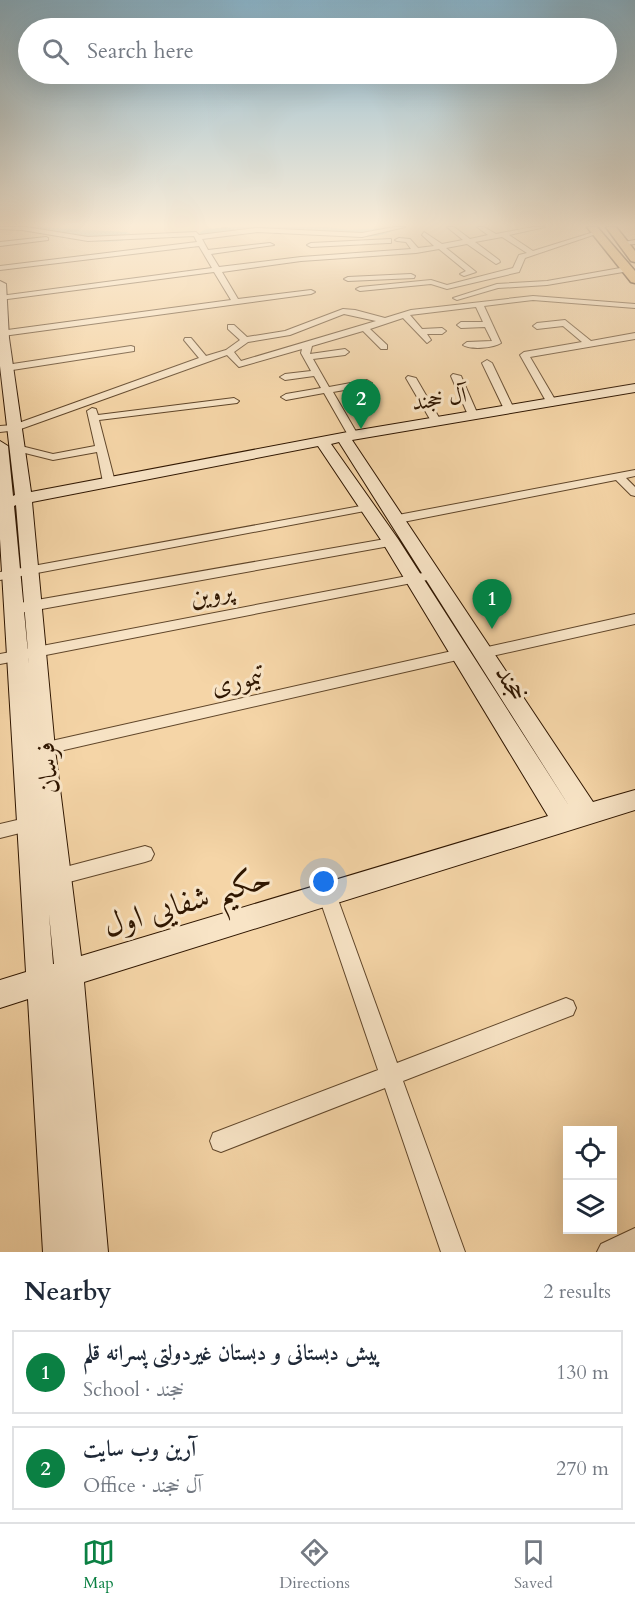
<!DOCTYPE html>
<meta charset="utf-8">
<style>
:root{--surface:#fff;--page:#f6f6f7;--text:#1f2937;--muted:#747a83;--line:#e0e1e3;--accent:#0b8043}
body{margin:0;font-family:Cardo,Amiri,serif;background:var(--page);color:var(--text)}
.controls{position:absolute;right:18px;bottom:18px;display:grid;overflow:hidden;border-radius:0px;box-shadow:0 6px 24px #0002}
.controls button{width:54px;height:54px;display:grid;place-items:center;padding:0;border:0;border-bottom:2px solid var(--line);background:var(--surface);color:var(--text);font:30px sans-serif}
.you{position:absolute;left:324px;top:882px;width:21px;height:21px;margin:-15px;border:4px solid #fff;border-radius:50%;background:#1a73e8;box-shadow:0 0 0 9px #1a73e833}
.badge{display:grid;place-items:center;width:39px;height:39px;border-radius:50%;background:var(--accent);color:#fff;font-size:20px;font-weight:700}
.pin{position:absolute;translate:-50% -50px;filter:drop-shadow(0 2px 3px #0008)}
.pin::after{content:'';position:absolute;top:32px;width:21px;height:18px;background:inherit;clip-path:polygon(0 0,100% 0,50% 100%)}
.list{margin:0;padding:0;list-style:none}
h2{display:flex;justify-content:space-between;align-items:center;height:78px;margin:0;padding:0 24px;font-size:26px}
h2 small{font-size:20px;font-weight:400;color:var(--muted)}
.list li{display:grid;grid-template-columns:39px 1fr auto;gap:18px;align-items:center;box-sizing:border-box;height:84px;margin:0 12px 12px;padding:0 12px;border:2px solid var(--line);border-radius:0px}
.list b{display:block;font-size:22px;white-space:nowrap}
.list p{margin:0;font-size:20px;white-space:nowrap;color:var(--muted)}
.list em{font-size:20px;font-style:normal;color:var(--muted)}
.icon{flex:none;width:33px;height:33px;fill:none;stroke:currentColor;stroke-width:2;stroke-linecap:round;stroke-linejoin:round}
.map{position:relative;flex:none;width:635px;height:1252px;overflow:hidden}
.search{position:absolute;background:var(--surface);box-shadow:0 6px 24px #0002;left:18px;right:18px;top:18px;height:66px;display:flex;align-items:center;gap:15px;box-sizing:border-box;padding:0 21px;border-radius:33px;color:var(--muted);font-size:22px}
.sheet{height:270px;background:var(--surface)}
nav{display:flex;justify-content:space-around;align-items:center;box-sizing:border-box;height:84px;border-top:2px solid var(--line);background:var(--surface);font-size:16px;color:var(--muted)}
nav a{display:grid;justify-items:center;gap:3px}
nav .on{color:var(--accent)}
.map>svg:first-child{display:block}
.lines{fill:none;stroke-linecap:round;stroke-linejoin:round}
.river{fill:#9cb9a6;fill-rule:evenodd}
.street-casing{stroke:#60462a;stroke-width:2}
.secondary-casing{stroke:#2f1600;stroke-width:2}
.primary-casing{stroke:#2f1600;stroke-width:3}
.street{fill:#f8e4c6;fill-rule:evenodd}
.secondary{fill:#f8e4c6;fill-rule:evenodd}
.primary{fill:#eaba74;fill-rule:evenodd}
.labels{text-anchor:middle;stroke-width:6;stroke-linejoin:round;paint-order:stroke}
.far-street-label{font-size:22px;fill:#2f1600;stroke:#f8e4c6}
.street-label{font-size:26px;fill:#2f1600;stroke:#f8e4c6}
.near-street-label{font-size:32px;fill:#2f1600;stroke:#f8e4c6}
</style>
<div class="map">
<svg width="635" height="1252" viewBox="0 0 635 1252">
<rect width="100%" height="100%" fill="#f5d5a7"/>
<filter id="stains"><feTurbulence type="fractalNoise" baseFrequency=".00333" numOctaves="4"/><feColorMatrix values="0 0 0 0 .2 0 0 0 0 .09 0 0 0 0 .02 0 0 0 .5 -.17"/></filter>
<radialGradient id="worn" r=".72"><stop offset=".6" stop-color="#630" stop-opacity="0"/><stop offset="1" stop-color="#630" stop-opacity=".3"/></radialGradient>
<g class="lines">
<path class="river" d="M35 227 127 232 134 236C124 248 46 239 35 227Z
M235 227H326L350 230 397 227C380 246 317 232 294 231 265 230 235 235 206 237L199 233 206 229Z"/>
<defs>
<path id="street" d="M0 227H26L88 237 196 232 199 235 257 228 362 233 394 227H405L362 237 257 232 202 239 208 250 270 243 274 245 211 254 219 267 301 257 411 249 406 242 397 241 395 240 399 238 410 239 418 248 434 246 422 235 424 232 442 244 463 240 447 227H454L470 239 488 235 477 227H484L496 234 533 227H545L509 235 533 251 594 232 599 233 525 258 519 272 447 289 431 284 360 291 356 289 360 287 431 280 447 285 513 268 519 255 527 253 502 237 475 242 499 260 500 262 496 264 467 244 446 248 476 272 464 276 460 274 466 271 439 249 416 253 301 261 222 272 238 299 311 290 315 292 311 294 3 336 0 335V331L231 300 214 272 0 300V296L212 268 199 246 0 270V266L197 242 194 236 88 241 22 230 0 229Z
M46 237 48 238V240L0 246V242Z
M391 239V243H388L311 247 307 245 311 243Z
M635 240V244L622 245 618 243Z
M626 267 630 269 629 271 547 285 498 288 457 300 453 298 497 284 547 281Z
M411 274 415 276 414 278 348 281 344 279 348 277Z
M533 296 635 304V308L533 300 484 306 501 343C494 348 470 350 463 345L467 342 492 341 485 327 461 328 457 325 461 322H483L476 307 410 315 422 329 442 328 446 331 442 334H427L431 340 427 343 403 318 370 329 387 345V349H381L363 331 312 346 310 354 345 349 349 352 345 355 313 359 329 387 367 380 372 383 367 386 333 392 358 435 353 438 348 435 324 393 286 400 281 397 286 394 321 388 314 376 285 380 280 377 285 374 311 371 301 353 302 349 239 367 227 355 18 430 0 432V426L13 425 199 358 184 340 185 338H191L206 356 226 350 240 340 228 329V325H234L247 337 285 331 343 309 355 310 385 318 411 310ZM344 314 376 321 241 361 234 352 248 342 290 335Z
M565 320 591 341 635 333V339L530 357 557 403 552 406 547 403 520 355 524 352 582 342 563 326 537 329 533 326 537 323Z
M131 346 134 347V351L6 371 1 368 6 365Z
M487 360 492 363 514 409 512 411 504 409 482 363Z
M453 374 461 376 478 415 477 417H469L468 415 451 376Z
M408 376 416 378 441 421 440 423H432L431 421 406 378Z
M234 398 239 401 237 403 99 420 115 482 109 485 103 482 97 452 53 460 13 450 12 448 17 445 53 454 95 446 87 411 92 408 96 409 98 415Z
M635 470V476L626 478 635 487V496L631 495 616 480 398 523 392 519 398 515Z
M366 505 372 508 370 510 0 580V572Z
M391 538 395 539 397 542 395 545 14 614 7 609 14 604Z
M423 573 427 574 429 577 427 580 0 664V654Z
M635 614V624L483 658 478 657 476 653 478 649 483 648Z
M461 649 466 650 468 654 466 658 38 756 32 754 30 750 32 746 38 744Z
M30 817 36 819 38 824 36 829 0 838V824Z
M145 846 151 848 154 854 151 860 145 862 54 886 48 884 45 878 48 872 54 870Z
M327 886 333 888 336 894 397 1063 566 998 573 1001 576 1008 573 1015 403 1081 465 1252H441L385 1088 221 1152 213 1149 210 1141 213 1133 378 1070 318 894 321 888Z
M635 1228V1252H597L601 1244Z"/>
<path id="secondary" d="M0 281 6 284 9 338 31 492 353 431 635 384V392L352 440 593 802 635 790V810L84 982 108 1252H43L28 999 0 1008V980L26 972 0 539V441L8 446 13 496 15 495 0 366ZM339 442 571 809 398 539 331 444ZM318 446 381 540 548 816 81 956 55 749 32 502ZM16 505 28 651 29 664 14 506ZM49 914 54 964H53Z"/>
<path id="primary" d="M587 227H597L635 271V283L631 282Z
M606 227H616L635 251V262L631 261Z"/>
</defs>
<use href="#street" class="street-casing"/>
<use href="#secondary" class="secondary-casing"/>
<use href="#primary" class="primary-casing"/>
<use href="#street" class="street"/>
<use href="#secondary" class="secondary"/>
<use href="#primary" class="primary"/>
</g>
<linearGradient id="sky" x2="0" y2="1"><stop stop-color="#89b6ce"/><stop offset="0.56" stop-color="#faecd7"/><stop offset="1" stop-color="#faecd7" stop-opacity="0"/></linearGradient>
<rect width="635" height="402" fill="url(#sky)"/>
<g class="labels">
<g class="far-street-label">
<text transform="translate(439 398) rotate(-9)" y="8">آل خجند</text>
</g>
<g class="street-label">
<text transform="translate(211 593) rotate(-11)" y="9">پروین</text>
<text transform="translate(237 680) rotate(-13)" y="9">تیموری</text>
<text transform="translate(512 683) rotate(58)" y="9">خجند</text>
<text transform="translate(47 768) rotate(-96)" y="9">فرسان</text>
</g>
<g class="near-street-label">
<text transform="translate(187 901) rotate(-17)" y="11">حکیم شفایی اول</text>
</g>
</g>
<rect width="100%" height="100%" filter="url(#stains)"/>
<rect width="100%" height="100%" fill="url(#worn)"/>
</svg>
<div class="controls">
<button><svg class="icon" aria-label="locate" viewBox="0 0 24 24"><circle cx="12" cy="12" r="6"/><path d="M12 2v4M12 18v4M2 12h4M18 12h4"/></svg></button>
<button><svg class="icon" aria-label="layers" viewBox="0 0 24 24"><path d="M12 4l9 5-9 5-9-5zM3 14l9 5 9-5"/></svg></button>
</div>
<div class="you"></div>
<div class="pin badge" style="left:492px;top:629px">1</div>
<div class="pin badge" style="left:361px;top:429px">2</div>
<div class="search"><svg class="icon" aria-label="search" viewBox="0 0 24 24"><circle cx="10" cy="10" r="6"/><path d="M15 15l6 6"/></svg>Search here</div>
</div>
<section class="sheet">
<h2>Nearby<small>2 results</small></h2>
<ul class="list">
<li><span class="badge">1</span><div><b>پیش دبستانی و دبستان غیردولتی پسرانه قلم</b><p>School · خجند</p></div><em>130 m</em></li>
<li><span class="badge">2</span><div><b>آرین وب سایت</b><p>Office · آل خجند</p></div><em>270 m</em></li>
</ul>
</section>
<nav>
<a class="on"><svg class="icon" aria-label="map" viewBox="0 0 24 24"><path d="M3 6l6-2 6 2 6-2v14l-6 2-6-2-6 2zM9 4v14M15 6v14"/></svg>Map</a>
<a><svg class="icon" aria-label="directions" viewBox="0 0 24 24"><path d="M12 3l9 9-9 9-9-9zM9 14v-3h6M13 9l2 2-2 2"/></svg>Directions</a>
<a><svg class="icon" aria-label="saved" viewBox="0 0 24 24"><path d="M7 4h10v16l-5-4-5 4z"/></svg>Saved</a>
</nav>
